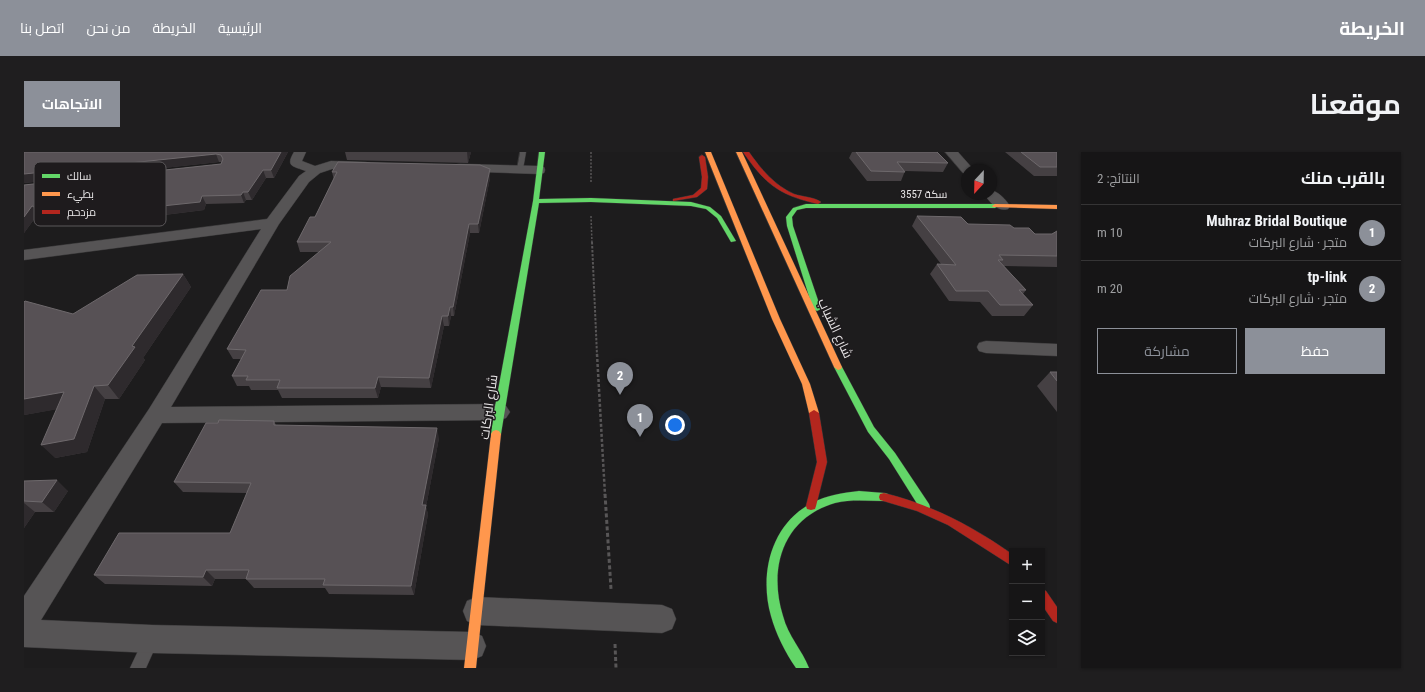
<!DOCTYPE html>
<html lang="ar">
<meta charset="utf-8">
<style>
:root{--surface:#161516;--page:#1f1e1f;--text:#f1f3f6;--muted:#9e9fa1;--line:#353435;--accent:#8c9099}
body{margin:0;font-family:"Roboto Condensed",Cairo,sans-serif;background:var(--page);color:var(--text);direction:rtl}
.controls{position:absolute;right:12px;bottom:12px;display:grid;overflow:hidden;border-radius:0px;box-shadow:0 1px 3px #0004}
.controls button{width:36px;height:36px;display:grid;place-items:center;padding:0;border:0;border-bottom:1px solid var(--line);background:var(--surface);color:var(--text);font:20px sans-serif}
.compass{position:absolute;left:937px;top:12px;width:36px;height:36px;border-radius:50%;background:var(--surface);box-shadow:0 1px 3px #0004;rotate:202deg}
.you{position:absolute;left:651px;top:273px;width:14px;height:14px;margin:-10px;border:3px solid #fff;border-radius:50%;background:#1a73e8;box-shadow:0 0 0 6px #1a73e833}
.badge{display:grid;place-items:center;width:26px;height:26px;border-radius:50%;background:var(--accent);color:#fff;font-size:13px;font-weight:700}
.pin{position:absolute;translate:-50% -33px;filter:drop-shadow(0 1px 2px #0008)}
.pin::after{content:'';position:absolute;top:21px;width:14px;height:12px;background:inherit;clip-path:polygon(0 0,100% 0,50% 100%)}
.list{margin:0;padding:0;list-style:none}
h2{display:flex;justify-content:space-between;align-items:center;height:52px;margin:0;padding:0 16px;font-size:17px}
h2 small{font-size:13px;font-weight:400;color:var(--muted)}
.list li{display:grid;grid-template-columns:26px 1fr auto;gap:12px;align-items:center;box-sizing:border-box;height:56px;padding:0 16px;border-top:1px solid var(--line)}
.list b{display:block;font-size:15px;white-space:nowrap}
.list p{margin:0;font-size:13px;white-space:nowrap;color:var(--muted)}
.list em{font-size:13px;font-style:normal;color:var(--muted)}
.actions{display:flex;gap:8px;padding:12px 16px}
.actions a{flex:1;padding:9px 0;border:1px solid var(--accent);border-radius:0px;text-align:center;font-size:14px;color:var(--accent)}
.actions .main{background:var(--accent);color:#fff}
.icon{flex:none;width:22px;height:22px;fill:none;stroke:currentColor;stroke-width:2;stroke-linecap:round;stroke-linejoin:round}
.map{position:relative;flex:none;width:1033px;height:516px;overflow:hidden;direction:ltr;border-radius:0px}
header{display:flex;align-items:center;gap:24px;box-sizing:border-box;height:56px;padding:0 20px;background:var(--accent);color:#fff}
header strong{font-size:19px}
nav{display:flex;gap:22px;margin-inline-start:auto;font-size:14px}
.intro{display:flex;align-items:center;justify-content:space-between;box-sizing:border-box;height:96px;padding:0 24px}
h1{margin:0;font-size:28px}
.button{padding:10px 18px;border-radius:0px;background:var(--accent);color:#fff;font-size:14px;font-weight:700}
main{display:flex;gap:24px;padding:0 24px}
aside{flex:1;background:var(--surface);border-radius:0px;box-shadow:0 1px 3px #0004}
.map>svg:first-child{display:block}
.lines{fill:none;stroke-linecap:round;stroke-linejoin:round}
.lane-casing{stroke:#383738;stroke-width:1}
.street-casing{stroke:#383738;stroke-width:1}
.fast-casing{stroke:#383738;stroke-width:1}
.slow-casing{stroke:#383738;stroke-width:1}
.jam-casing{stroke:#383738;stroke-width:1}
.path-far3{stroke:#585657;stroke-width:1.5;stroke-dasharray:2 1.5;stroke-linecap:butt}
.path-far2{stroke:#585657;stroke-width:2;stroke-dasharray:2.5 1.5;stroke-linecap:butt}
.path-far1{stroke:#585657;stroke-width:2.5;stroke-dasharray:3 2;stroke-linecap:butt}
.path{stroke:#585657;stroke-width:3;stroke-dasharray:4 2.5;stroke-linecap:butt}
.lane{fill:#565455;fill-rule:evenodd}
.street{fill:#565455;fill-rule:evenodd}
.fast{fill:#63d668;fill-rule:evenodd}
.slow{fill:#ff974d;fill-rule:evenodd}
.jam{fill:#b3261e;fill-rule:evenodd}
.wall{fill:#454043}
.shaded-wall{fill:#2e2a2d}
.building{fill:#575155;stroke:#6e696c}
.labels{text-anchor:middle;stroke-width:3;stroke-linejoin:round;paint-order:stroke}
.far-street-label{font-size:11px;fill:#e8e6e7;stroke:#1e1b1d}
.street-label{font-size:13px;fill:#e8e6e7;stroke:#1e1b1d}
.key{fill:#1e1b1d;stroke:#5b585a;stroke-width:1}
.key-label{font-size:11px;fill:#e8e6e7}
</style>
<header>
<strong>الخريطة</strong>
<nav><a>الرئيسية</a><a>الخريطة</a><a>من نحن</a><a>اتصل بنا</a></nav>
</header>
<div class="intro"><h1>موقعنا</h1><a class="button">الاتجاهات</a></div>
<main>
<aside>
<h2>بالقرب منك<small>النتائج: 2</small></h2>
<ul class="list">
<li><span class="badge">1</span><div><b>Muhraz Bridal Boutique</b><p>متجر · شارع البركات</p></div><em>10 m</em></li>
<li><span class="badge">2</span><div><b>tp-link</b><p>متجر · شارع البركات</p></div><em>20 m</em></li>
</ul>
<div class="actions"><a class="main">حفظ</a><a>مشاركة</a></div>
</aside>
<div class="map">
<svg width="1033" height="516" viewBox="0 0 1033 516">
<rect width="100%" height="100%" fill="#1d1c1d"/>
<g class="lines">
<defs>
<path id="lane" d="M496 0H502L499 17 496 19 493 17Z
M127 479 132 482 135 487 122 516H106L122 482Z"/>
<path id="street" d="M270 0H282L278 9 291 14 307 9 341 10 346 11 347 14 346 17 341 18 308 17 296 21 285 30 255 72 147 255 475 252 482 254 486 260 482 266 475 268 138 271 17 468 128 473 448 480 458 484 462 494 458 504 448 508 128 501 0 495V444L125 257 237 77 0 108V98L243 67 275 24 282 19C269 14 261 15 270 0Z
M921 0H934L950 18H943V22L939 21Z
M436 12 515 14 520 15 521 18 520 21 515 22 431 19 430 16 431 13Z
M967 38C975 40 982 48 986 54L984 57C973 60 966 50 960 42H967Z
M962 189 1033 192V204L962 201 955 199 953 195 955 191Z
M453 445 638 453 648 457 652 467 648 477 638 481 453 473 443 469 439 459 443 449Z"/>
<path id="fast" d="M515 0H521L515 47 567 46 667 50 686 55 697 64 712 89 707 90 693 66 682 57 667 54 567 50 515 51 477 282 475 285H469L467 282 470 260 509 49Z
M782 52H971L974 54 971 56H782L773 58 768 65 769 74 797 157 793 159 789 157 763 74 762 65 769 56Z
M814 212 818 215 850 275 871 301 905 352 906 355 905 358 901 359 897 358 865 307 844 280 810 215Z
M835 339 860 341 864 342 865 345 864 348 860 349C844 349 827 347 811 351 759 366 744 416 759 464 764 484 778 498 785 516H772C761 500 752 482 747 464 735 422 747 372 788 351 803 343 819 341 835 339Z"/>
<path id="slow" d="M681 0H687L756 167 786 232 795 261 793 263H787L785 261 778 232 748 167Z
M712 0H718L818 215 817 217 814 218 810 215Z
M971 52 1033 53V57L969 55 968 54Z
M472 278 475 279 477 282 452 516H440L467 282 469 279Z"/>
<path id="jam" d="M719 0H725C737 17 750 33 770 42 779 45 790 45 797 50L794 52C755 43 742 33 719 0Z
M678 3 681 5 684 25 683 37 673 45 649 49V47L669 43 677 36 678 25 675 5Z
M790 258 795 261 803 310 792 354 791 357 787 358 783 357 782 354 793 310 785 261Z
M860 341C908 353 948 374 988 402V414L924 373 893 359 856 348 855 345 856 342Z
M1018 437 1022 439 1033 455V471L1029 469 1018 453Z"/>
</defs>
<use href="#lane" class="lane-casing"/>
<use href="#street" class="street-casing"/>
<use href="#fast" class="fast-casing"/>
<use href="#slow" class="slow-casing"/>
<use href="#jam" class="jam-casing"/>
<path class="path-far3" d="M567 0V31
M567 64 568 91"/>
<path class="path-far2" d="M568 90 573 203"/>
<path class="path-far1" d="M573 202 581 343"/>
<path class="path" d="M581 342 587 437
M591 492 592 516"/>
<use href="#lane" class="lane"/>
<use href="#street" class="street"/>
<use href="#fast" class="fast"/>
<use href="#slow" class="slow"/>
<use href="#jam" class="jam"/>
</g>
<path class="wall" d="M0 0H264L250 26H242L228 48H222L220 51 182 52 180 58 124 65 122 62 91 64 84 62 34 68 14 62 0 81V33L197 12 198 10H195L0 31Z
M321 0H447L444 11 323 8Z
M828 0H913L924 11 919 20 881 19 877 29H843L825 6Z
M981 0H1033V24H1010Z
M308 20 466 26 455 81H446L430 164H427L425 174H420L407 236 357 235 354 246H258L254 238H227L225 234H213L208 224 217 207H209L203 197 263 138 296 100H276L273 90 291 65 310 28Z
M893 64 944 72 990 76 1011 82H1028L1033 79V115L980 114 1002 138 999 142 1009 153 1000 164H968L956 150 925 149 906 122 913 112H917L888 74Z
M159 122 167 135 119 206 121 208 95 247H81L63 300 31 306 33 257 0 263 49 162Z
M1026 220H1033V260L1013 234Z
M250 269 252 273 415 286 402 355 404 362 390 443 305 442 301 436H230L222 427H191L188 434 81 432 70 423 206 381 223 341 159 340 150 330 194 271Z
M0 329 44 339 30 360H11L0 376Z"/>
<path class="shaded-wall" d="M257 0H264L250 26 247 18Z
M443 0H447L444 11Z
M192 2 195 10 0 31V22Z
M466 17V26L455 81 454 72Z
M239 18 242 26 228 48 224 40Z
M219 40 222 48 220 51 217 43Z
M178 44 182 52 180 58 124 65 119 56Z
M8 54 14 62 0 81V65Z
M79 54 84 62 34 68 28 59Z
M445 72 446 81 430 164 429 155Z
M159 122 167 135 119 206 121 208 95 247 84 233 108 194Z
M426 155 427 164 425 174 424 164Z
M418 164 420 174 407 236 405 226Z
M354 225 357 235 354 246 351 236Z
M70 234 81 247 63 300 31 306 17 293Z
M40 240 52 254 0 263V247Z
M413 276 415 286 402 355 404 362 390 443 387 434 398 353Z
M33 328 44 339 30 360 18 350Z
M0 351 11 360 0 376Z
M182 418 191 427 188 434 179 425Z"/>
<path class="building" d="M0 0H257L247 18H239L224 40H219L217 43 178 44 176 50 119 56 120 54 86 56 79 54 28 59 8 54 0 65V33L197 12 199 7 197 3 192 2 0 22Z
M832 0H913L924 11 873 10 881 20 847 19Z
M997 0H1033V15H1016Z
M314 10 456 13 466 17 454 72H445L429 155H426L424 164H418L405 226 354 225 351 236H253L256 228H222L224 224H208L222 198 203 197 237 138H263L266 124 307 90H273L286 65H291L313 20H308Z
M893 64 937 65 944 72 986 73 990 76H1005L1011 82H1028L1033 79V104L975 103 979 108H974L1002 138H995L1009 153H976L964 139H932L913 112 932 113Z
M159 122 108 194 111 195 84 233 70 234 50 287 17 293 40 240 0 247V150L1 149 49 162 113 123Z
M1026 220H1033V229Z
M195 268 250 269V273L413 276 398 353H402L387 434 299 433 301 427H222L225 418H182L179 425 70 423 95 381H206L227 331 150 330 182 271H194Z
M33 328 18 350 0 349V329Z"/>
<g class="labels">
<g class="far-street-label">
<text x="900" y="46">سكة 3557</text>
</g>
<g class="street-label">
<text transform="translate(812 176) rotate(65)" y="5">شارع الشباب</text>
<text transform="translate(464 255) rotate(-82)" y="5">شارع البركات</text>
</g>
</g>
<rect x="10" y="10" width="132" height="64" rx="6" class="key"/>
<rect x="18" y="22" width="18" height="4" fill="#63d668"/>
<rect x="18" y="40" width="18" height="4" fill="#ff974d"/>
<rect x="18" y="58" width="18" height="4" fill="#b3261e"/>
<g class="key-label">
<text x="43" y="28">سالك</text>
<text x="43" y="46">بطيء</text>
<text x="43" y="64">مزدحم</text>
</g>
</svg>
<div class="controls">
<button>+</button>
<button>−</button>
<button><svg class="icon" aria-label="layers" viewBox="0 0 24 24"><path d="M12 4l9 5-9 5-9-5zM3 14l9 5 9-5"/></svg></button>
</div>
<svg class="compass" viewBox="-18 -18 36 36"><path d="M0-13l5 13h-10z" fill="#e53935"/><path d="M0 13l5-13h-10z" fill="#9e9fa1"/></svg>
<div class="you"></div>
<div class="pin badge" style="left:616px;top:285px">1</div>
<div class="pin badge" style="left:596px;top:243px">2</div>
</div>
</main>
